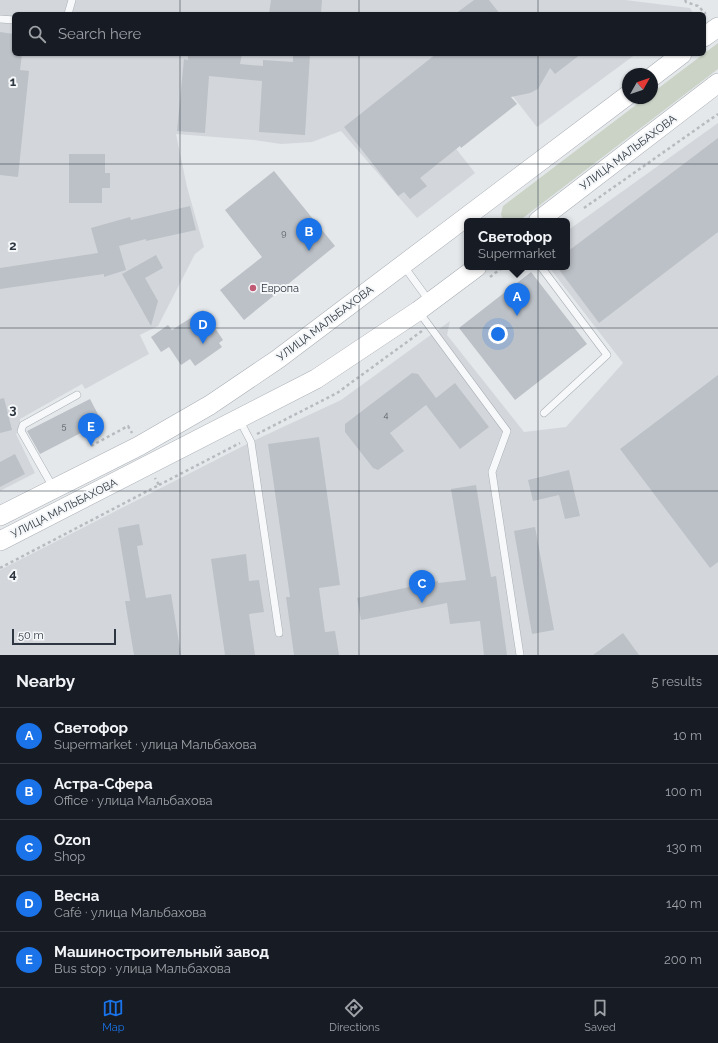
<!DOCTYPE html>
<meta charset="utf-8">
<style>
:root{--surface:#171b24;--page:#20242c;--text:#f1f3f6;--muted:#9ea1a6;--line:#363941;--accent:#1a73e8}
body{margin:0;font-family:Raleway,sans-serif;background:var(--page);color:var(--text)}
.compass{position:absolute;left:622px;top:68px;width:36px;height:36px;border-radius:50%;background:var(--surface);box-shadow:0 1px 3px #0004;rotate:50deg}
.scale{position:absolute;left:12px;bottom:10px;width:104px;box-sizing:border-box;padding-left:4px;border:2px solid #2e3741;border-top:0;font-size:11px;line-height:14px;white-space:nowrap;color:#2e3741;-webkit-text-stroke:3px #f4f6f8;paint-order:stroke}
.you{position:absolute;left:498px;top:334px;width:14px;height:14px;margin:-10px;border:3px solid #fff;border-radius:50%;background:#1a73e8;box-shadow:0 0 0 6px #1a73e833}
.badge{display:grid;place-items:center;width:26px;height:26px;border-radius:50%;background:var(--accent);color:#fff;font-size:13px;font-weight:700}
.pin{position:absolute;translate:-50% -33px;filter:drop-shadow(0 1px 2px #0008)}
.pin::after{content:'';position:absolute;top:21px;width:14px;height:12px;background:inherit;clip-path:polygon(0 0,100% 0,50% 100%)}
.popup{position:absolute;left:464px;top:218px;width:106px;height:52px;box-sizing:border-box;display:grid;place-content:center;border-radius:6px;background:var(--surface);filter:drop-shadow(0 1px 3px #0005);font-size:13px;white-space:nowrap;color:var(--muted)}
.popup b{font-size:15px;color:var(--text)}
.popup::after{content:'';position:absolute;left:50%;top:100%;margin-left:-8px;border:8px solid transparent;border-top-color:var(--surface)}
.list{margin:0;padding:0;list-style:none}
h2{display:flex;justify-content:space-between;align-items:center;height:52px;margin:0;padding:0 16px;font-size:17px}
h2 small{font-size:13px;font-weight:400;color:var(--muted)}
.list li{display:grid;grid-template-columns:26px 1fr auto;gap:12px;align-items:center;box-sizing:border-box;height:56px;padding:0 16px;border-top:1px solid var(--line)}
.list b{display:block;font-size:15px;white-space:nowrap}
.list p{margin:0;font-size:13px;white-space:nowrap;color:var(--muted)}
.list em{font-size:13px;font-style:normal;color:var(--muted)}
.icon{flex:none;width:22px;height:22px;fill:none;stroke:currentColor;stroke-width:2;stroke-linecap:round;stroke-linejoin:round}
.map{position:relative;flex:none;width:718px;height:655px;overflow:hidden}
.search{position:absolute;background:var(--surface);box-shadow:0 1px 3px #0004;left:12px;right:12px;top:12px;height:44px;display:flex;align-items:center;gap:10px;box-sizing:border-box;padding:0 14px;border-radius:6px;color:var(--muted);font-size:15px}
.sheet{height:332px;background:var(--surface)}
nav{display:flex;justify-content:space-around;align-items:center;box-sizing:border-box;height:56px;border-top:1px solid var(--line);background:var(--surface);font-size:11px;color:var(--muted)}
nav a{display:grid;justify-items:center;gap:2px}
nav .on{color:var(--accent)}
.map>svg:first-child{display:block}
.built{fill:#d3d7dc}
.green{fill:#cbd3c7}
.building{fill:#bcc1c7}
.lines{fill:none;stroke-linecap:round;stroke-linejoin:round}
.lane-casing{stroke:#aaafb5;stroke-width:8}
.secondary-casing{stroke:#aaafb5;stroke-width:20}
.path{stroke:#b7babe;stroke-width:2.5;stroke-dasharray:3 3;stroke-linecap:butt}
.lane{stroke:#f7f8f9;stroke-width:7}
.secondary{stroke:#fff;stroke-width:19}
.grid{fill:none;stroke:#2e3741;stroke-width:1;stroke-opacity:0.55}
.poi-dot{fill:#c05974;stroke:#f4f6f8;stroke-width:1.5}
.labels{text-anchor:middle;stroke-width:4;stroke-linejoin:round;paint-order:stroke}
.number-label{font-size:9px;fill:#525a62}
.street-label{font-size:11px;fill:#2e3741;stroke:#f4f6f8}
.poi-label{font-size:11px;fill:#2e3741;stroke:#f4f6f8;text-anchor:start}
.grid-label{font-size:13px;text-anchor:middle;font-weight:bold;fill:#2e3741;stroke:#f4f6f8;stroke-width:4;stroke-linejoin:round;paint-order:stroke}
</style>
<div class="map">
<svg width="718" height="655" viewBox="0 0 718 655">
<rect width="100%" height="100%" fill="#e4e8eb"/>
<path class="built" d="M0 0H625L690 8 693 13 691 14H14V54H636L537 127 489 66 429 114 475 173 417 218 341 131 312 142 281 144 254 140 176 134 187 187 204 247 195 254 158 326 140 335 149 354 85 389 82 384 20 419V429L16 434 35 473 0 491Z
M718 123V655H0V570L251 442 341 400 450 321 447 335 524 432 566 427 623 363 549 267H567V231Z"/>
<path class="green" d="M718 43V69L519 221H503L501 214 503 206 645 98H652V93Z"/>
<path class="building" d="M271 0H322L321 14H269Z
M474 0H489L500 14H455Z
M0 32 14 34V54H22L20 70 29 71 18 177 0 175Z
M188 54H242L240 64 263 66V60L293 62V54H310L305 135 259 132 262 81 209 76 205 133 177 131 184 59 188 60Z
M436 54H581L555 74 550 68 538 89 530 93 511 97 517 104 461 148 460 146 420 178 427 186 410 199 404 192 398 196 344 127Z
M718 138V232L599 323 557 267H567V252Z
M69 154H105V173H110V188H102V203H69Z
M274 171 335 246 244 320 220 290 262 257 225 210Z
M190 206 196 230 146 241V239L119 246 126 270 104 277V274L0 289V268L98 253 91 228 130 217 131 220Z
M156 255 163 268 145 278 158 301 151 326 122 274Z
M531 272 587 344 515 400 459 328Z
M203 310 223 340 219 343 222 347 195 366 190 359 181 365 169 347 161 352 151 337 168 325 172 330Z
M412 373 418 374 436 398 455 383 489 427 460 449 426 405 390 433 404 451 378 470 373 468 345 432V424Z
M718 375V562L710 568 620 449Z
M4 398 12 430 0 433V399Z
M90 399 102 422 40 454 27 431Z
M319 437 340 585 319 588 325 632 335 631 339 655H294L286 597H290L268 444Z
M15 454 25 474 0 487V462Z
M569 470 580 516 565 519 559 495 533 501 528 480Z
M476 485 491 577 496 576 507 655H484L480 621 450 624 447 603 361 620 357 598 438 581V583L466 580 451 489Z
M139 524 143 545 137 546 146 598 171 594 181 655H134L125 601H130L118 528Z
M535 527 554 630 532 634 514 531Z
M246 554 249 581 259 580 264 612 249 614 255 655H225L211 559Z
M623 633 639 655H593Z"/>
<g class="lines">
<defs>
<path id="lane" d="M68 14 72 0
M0 19 14 20
M403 265 430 302
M541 267 607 355 544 413
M419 312 507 431 492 472 520 655
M239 419 251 442 279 633
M54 489 21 431 23 425 77 395"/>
<path id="secondary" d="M704 37 718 27
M652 77 682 54
M538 221 718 83
M0 516 139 446 210 405 278 359 628 95
M0 541 316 379 418 311 477 267"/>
</defs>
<use href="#lane" class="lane-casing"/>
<use href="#secondary" class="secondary-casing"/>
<path class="path" d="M685 0 686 2 698 6 705 13 704 15
M584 208 718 114
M490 277 503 267
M257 434 337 393 422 331
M91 446 128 426 132 433
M159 485 240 443
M0 568 159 485 155 478"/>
<use href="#lane" class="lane"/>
<use href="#secondary" class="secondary"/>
</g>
<path class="grid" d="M180 0V14M359 0V14M538 0V14M180 54V655M359 54V655M538 54V655M0 164H718M0 328H718M0 491H718"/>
<circle class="poi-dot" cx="253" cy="288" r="4"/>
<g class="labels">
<g class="number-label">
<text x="284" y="236">9</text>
<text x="386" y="418">4</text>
<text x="64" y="429">5</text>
</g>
<g class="street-label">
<text transform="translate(628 152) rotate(-37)" y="4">УЛИЦА МАЛЬБАХОВА</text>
<text transform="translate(325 323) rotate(-37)" y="4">УЛИЦА МАЛЬБАХОВА</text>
<text transform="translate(64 508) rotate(-27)" y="4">УЛИЦА МАЛЬБАХОВА</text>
</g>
<g class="poi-label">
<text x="261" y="292">Европа</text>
</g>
</g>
<g class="grid-label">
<text x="13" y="86">1</text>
<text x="13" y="250">2</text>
<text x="13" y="414">3</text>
<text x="13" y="578">4</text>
</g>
</svg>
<svg class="compass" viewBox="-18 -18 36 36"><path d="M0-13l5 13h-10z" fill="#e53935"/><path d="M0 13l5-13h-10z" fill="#9ea1a6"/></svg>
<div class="scale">50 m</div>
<div class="you"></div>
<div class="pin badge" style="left:517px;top:316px">A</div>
<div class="popup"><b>Светофор</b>Supermarket</div>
<div class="pin badge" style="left:309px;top:251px">B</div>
<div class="pin badge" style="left:422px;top:603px">C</div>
<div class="pin badge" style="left:203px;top:344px">D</div>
<div class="pin badge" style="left:91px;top:446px">E</div>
<div class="search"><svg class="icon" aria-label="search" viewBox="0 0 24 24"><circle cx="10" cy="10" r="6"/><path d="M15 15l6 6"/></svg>Search here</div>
</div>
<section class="sheet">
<h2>Nearby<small>5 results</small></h2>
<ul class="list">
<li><span class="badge">A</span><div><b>Светофор</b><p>Supermarket · улица Мальбахова</p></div><em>10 m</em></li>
<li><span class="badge">B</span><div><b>Астра-Сфера</b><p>Office · улица Мальбахова</p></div><em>100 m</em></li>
<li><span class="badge">C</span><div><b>Ozon</b><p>Shop</p></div><em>130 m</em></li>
<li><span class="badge">D</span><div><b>Весна</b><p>Café · улица Мальбахова</p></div><em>140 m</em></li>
<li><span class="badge">E</span><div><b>Машиностроительный завод</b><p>Bus stop · улица Мальбахова</p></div><em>200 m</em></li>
</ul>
</section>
<nav>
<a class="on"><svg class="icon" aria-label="map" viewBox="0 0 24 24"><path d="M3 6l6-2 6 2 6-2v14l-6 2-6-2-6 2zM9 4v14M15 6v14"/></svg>Map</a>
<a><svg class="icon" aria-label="directions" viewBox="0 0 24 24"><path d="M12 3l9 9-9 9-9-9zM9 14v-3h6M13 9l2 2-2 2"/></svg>Directions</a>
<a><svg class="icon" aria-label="saved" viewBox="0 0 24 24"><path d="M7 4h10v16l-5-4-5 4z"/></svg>Saved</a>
</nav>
